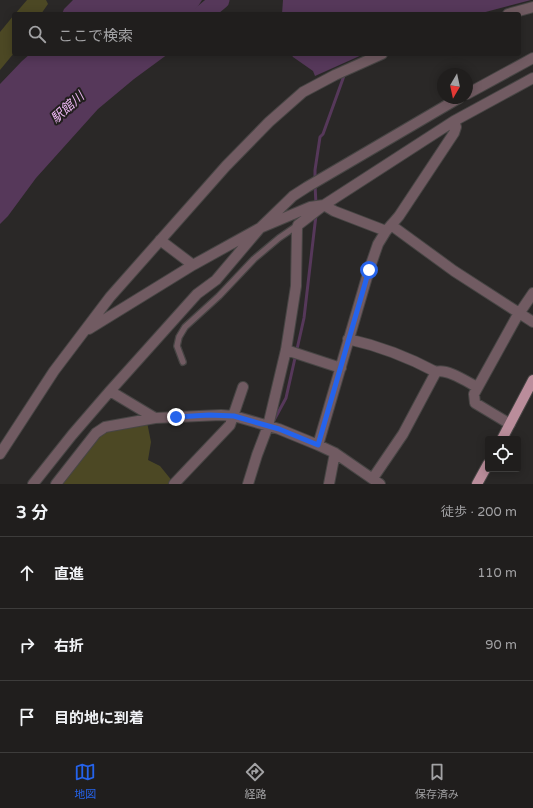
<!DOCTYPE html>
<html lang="ja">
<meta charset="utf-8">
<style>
:root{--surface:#201e1d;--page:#2d2b2a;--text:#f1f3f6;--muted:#a2a2a4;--line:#3d3c3b;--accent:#2563eb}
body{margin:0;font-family:"Varela Round","Noto Sans JP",sans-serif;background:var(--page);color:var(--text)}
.controls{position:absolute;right:12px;bottom:12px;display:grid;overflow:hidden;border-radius:4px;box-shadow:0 2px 10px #0003}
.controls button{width:36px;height:36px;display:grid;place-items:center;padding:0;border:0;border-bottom:1px solid var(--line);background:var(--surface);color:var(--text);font:20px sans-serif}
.compass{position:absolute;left:437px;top:68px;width:36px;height:36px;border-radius:50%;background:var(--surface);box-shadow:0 2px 10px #0003;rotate:189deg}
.stop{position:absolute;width:12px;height:12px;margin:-9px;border:3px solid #2563eb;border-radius:50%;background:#fff}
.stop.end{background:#2563eb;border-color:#fff;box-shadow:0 1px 4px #0008}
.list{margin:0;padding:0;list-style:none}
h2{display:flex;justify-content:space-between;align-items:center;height:52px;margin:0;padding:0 16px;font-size:17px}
h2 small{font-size:13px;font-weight:400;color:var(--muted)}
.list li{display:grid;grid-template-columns:26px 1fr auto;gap:12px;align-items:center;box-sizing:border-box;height:72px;padding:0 16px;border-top:1px solid var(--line)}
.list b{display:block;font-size:15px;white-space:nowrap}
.list em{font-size:13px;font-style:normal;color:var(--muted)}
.icon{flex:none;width:22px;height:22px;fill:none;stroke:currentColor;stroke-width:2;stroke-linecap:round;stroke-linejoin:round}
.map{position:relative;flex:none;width:533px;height:484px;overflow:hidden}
.search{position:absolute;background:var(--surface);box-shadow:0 2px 10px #0003;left:12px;right:12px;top:12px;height:44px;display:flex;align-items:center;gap:10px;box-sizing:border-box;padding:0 14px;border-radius:4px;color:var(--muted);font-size:15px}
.sheet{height:268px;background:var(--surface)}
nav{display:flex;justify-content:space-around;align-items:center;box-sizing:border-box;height:56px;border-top:1px solid var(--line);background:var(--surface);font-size:11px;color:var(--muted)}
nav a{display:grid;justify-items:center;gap:2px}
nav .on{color:var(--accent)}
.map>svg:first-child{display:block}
.green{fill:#4c4824}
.water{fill:#56385a}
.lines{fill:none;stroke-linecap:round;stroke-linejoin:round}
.stream{stroke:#56385a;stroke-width:3}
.river{stroke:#56385a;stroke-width:19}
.lane-casing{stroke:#474544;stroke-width:8}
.street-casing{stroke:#474544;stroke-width:12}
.primary-casing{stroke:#474544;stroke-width:12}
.lane{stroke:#715b62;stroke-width:5.5}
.street{stroke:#715b62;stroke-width:10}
.primary{stroke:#ba8d9b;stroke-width:10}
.route{stroke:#2563eb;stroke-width:5}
.labels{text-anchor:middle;stroke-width:4;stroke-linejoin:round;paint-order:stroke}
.water-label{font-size:13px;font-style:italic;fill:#edb8f3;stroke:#211e1d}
</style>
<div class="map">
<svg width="533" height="484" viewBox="0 0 533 484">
<rect width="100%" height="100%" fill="#2a2827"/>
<path class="green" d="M27 0H46L48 4 41 14H15Z
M14 15V53L0 70V32Z
M147 422 151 442 148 460 160 466 173 482 171 484H59L102 432Z"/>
<path class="water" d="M73 0H202L193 14H62L64 9Z
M283 0H531L478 14H282Z
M30 54H168L134 79 98 109 36 178 8 216 0 224V84L22 61Z
M291 54H364L315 76 313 71 293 57Z"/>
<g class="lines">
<path class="stream" d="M315 180V170L320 137 323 134 345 73
M315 185 316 204
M273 422 286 398 304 318 316 215"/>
<path class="river" d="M203 14 220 0"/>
<defs>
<path id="lane" d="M183 362 177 346 179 337 185 327 219 296 254 259 279 238 298 225"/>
<path id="street" d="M508 14 533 7
M467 94 533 58
M391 225 454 271 533 322
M160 240 193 265
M89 329 193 265 260 228 293 196 307 187 459 98
M348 339C379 346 408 357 436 372
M286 350 341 368
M110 391 155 418
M510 424 475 403 474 394 516 318 533 293
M318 445 369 270 378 244 386 231
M0 454 54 371 110 297 226 166 269 122 303 92 335 75 382 54
M373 478 403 434 436 372C447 368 467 382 477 387
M33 484 72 435 110 391 197 294 216 280 260 228 310 207 324 205 334 211 386 231 399 216 454 133 456 127 454 121
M56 484 96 433 105 427 155 418 221 415 234 416 279 429 318 445 335 453 380 484
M174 484 230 425 243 387
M248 484 257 455 268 426 286 350 296 286 297 228 298 225 324 205 454 121 533 78
M329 484 335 453"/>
<path id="primary" d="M502 439 533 380
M477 484 488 464"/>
</defs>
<use href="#lane" class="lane-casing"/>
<use href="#street" class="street-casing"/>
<use href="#primary" class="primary-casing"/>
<use href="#lane" class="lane"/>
<use href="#street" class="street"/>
<use href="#primary" class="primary"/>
</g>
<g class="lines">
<path class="route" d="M176 417 209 415 234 416 279 429 318 445 369 270"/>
</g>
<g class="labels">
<g class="water-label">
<text transform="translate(67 107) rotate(-42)" y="5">駅館川</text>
</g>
</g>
</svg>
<div class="controls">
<button><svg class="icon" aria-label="locate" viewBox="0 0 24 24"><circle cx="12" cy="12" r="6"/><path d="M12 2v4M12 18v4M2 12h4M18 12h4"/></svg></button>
</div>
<svg class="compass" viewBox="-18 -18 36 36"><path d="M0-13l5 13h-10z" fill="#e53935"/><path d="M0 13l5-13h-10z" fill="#a2a2a4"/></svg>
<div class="stop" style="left:369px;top:270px"></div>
<div class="stop end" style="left:176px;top:417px"></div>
<div class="search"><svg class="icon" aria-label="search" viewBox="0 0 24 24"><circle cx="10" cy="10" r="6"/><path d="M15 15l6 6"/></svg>ここで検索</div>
</div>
<section class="sheet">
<h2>3 分<small>徒歩 · 200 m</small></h2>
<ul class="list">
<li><svg class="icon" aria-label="ahead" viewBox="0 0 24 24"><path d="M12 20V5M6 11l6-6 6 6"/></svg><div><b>直進</b></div><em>110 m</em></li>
<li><svg class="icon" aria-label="right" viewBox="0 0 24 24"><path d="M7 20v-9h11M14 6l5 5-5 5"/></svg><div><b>右折</b></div><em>90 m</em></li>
<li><svg class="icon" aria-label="arrive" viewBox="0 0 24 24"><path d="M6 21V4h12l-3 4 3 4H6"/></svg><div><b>目的地に到着</b></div></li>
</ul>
</section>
<nav>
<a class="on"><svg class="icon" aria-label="map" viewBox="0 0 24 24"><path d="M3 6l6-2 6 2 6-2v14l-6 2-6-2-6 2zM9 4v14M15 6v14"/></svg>地図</a>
<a><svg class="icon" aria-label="directions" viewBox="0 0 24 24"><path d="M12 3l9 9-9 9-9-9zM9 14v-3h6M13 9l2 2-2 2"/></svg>経路</a>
<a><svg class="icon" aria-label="saved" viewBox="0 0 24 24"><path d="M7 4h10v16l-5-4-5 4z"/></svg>保存済み</a>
</nav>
